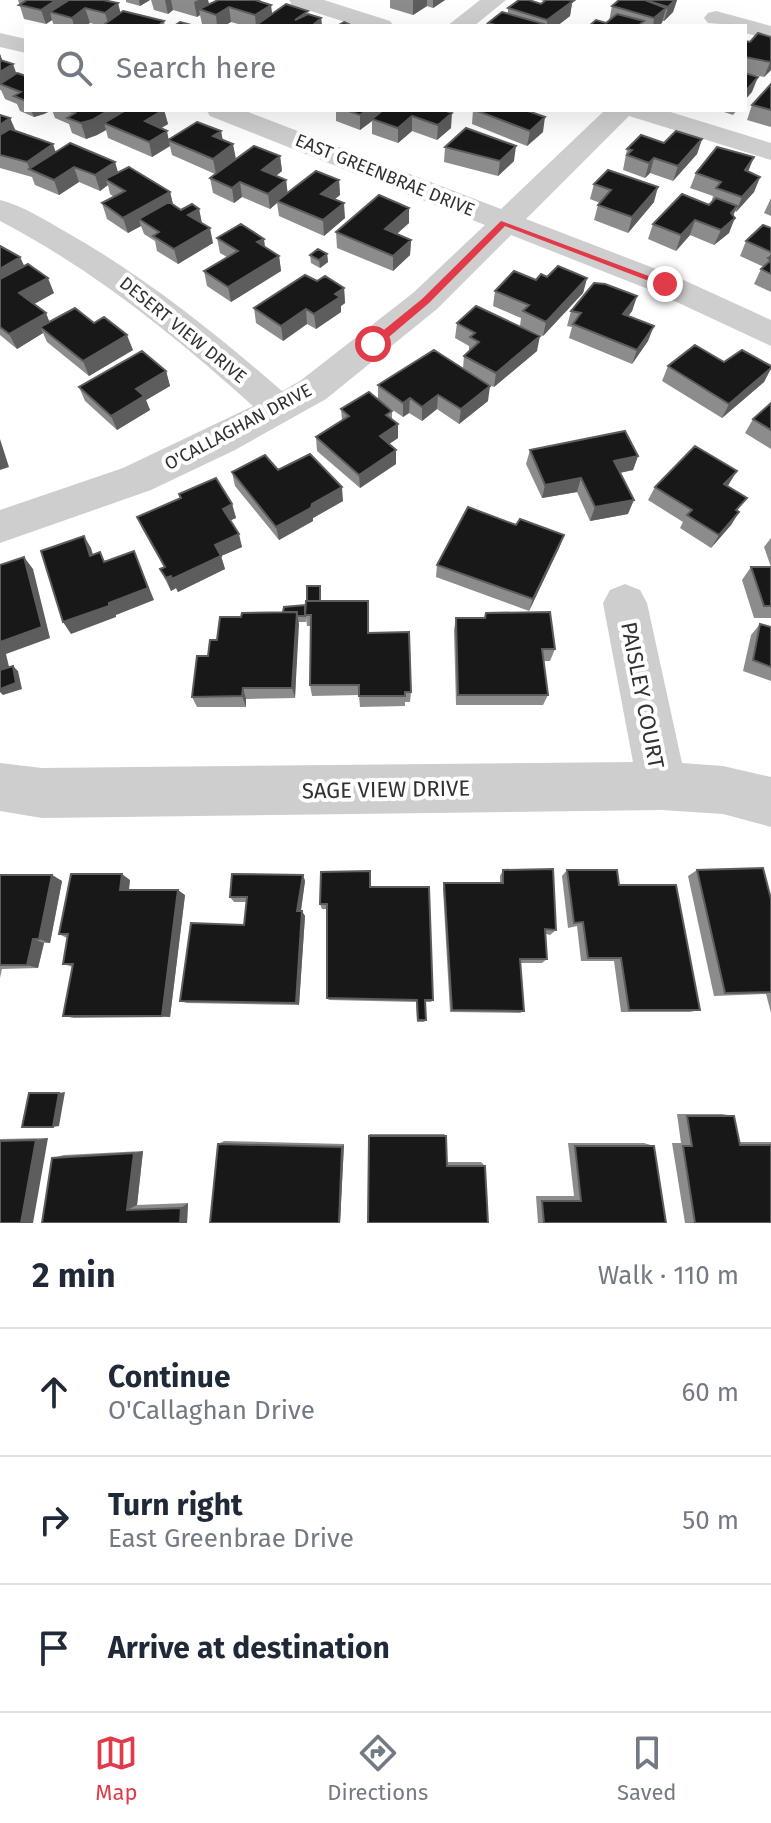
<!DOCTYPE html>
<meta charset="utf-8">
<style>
:root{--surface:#fff;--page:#f6f6f7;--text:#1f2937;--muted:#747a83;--line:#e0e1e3;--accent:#e13a48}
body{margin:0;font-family:"Fira Sans",sans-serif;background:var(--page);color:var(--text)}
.stop{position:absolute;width:24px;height:24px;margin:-18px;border:6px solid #e13a48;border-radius:50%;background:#fff}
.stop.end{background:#e13a48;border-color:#fff;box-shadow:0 2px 8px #0008}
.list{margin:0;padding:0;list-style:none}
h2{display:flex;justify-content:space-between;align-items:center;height:104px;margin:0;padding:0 32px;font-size:34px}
h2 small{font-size:26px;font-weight:400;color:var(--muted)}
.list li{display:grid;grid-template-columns:52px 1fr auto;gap:24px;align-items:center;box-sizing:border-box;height:128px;padding:0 32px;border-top:2px solid var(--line)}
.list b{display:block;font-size:30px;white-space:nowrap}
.list p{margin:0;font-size:26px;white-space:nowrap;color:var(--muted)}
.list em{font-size:26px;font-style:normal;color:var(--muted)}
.icon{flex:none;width:44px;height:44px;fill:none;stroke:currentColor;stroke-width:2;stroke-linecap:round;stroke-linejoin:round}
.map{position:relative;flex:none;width:771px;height:1223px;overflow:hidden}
.search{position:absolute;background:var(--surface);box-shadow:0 8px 32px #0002;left:24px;right:24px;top:24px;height:88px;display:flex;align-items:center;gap:20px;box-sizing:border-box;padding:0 28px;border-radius:0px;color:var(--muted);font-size:30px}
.sheet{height:488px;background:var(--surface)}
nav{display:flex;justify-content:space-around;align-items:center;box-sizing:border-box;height:112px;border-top:2px solid var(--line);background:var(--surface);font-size:22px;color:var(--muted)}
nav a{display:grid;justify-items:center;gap:4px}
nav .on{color:var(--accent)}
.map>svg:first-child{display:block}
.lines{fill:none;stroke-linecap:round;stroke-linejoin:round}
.minor{fill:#cecece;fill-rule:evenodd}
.wall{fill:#8c8c8c}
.shaded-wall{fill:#5d5d5d}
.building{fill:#181818;stroke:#5d5d5d;stroke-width:2}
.route{fill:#e13a48}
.labels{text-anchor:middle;stroke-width:8;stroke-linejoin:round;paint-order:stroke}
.far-street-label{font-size:18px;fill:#313131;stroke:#fff}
.street-label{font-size:22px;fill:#313131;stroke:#fff}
</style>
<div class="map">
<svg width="771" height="1223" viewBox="0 0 771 1223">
<rect width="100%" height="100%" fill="#fff"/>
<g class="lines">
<path class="minor" d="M289 0H324L390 21 394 26H358L292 5Z
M480 0H506L474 26H447Z
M716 11 771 26V40L745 33V26L708 23 704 18 708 13Z
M0 33 26 39V53L0 47Z
M206 110H243L501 209 605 110H664L771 143V160L629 116 526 219 677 277 771 320V346L653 291 511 235 437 309 326 399 235 450 151 490 0 543V510L123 468 253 406C175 336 94 270 0 221V200C23 206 45 220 66 232 144 276 214 332 282 391L300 381 413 293 485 225 210 116Z
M625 584 640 590 647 603 682 763 723 766 771 777V827L723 814 662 810 42 818 0 811V763L42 768 633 762 603 603 610 590Z"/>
</g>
<path class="wall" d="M18 0H103L121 13 164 21 165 26H102L90 23 85 26H54L52 20 46 24 24 19Z
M126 0H150L140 6 126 2Z
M151 0H208L209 4 218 0H260L272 14H309L321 18 322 26H245L231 22 224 26H207L202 24 200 15 197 17 173 10 168 14 154 10Z
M390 0H445L433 8 427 6 413 15 390 8Z
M540 0H576L572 3 570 16 557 26H487L488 23 508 14V8L541 4 544 1Z
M619 0H677L673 12 664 21H662L658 26H589L606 23 609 21 612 6Z
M771 37V70L764 77 745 73V41L750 42Z
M0 54 2 60 17 74 26 76V110H52L44 114 34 117 20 111 17 104 5 99 1 90H0Z
M771 84V127L747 120 752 105Z
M52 110H164L168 124 161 128 169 140 221 131 222 140 236 159 280 156 282 171 276 176 286 180 287 193 339 180 340 195 335 199 345 218 324 236 279 216 277 203 270 209 242 197 234 203 213 193 210 178 215 174 172 155 170 146 152 157 108 138 106 130 97 135 86 139 72 133 69 124 55 118Z
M336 110H444L451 128 437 140 412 131 398 143 372 134V121L360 130 336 121Z
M473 110H533L532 112 543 132 527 146 472 124Z
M718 110H737L733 115Z
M0 115 10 118 16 131 56 152 115 162 118 172 170 192 173 205 181 210 199 209 202 223 213 243 178 264 157 251 155 241 144 234 141 226 128 233 107 219 102 203 114 197 110 194 108 185 100 191 79 182 59 195 35 185 32 177 0 168Z
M702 139 697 154 673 181 650 173 645 178 623 170 627 149 664 143Z
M445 147 514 161 498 176 444 162Z
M748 172 760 177 754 192 736 212 735 211 729 233 714 245 690 235 676 251 648 239 653 224 711 203 713 196 690 188 696 173Z
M594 184 654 202 628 233 594 220 598 205 600 203 590 199Z
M771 198V216L764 213Z
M409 208V223L397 234 411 240 410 255 393 271 337 248 336 232Z
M771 228V292L754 284 761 269 764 267 740 256 746 241Z
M217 238 266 248 279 256 281 271 231 302 207 286 204 271 227 257 220 253Z
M0 246 20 257 24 266 54 293 34 304 50 322 94 323 133 350 89 376 47 342 43 333 17 349 0 335Z
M327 254 328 262 320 268 311 263 310 255Z
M547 277 587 278 583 293 543 336 520 326 521 318 493 306 495 291Z
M317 281 344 288 345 303 341 306V312L316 329 307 324 283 341 256 323 254 308Z
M637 296 632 311 628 316 648 341 632 364 569 338 572 327 567 326 571 311Z
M457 323 537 351 494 387 485 383 488 401 459 424 437 409 422 421 409 413 403 417 381 402 392 411V419L398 438 389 444 396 464 360 488 317 451 316 437 342 420 341 409 378 399V385L463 368 464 356 469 352V346L455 338Z
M724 362 771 366V369L764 382 722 418 662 381 668 366Z
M166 371 170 386 146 400 150 410 117 430 85 401 79 387Z
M771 403V449L745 433 753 419Z
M530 450 638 456 633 470 620 473 628 514 590 521 577 492 542 498 526 464Z
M278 470 343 501 313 518V521L279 540 235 486 232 472Z
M729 484 728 486 739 512 731 525 711 548 680 528 683 522 648 500 655 487Z
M179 494 232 504 236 518 230 520 242 547 221 556 225 569 178 592 176 588 171 591 160 569 164 567 143 530 137 517 180 498Z
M516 525 564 535 559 548 529 611 436 577 437 565Z
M771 538V567L764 547Z
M751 567H771V618H754L742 580Z
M320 586 321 601 369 633 411 692 410 702H405V706L360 707 359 695 312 696 310 685V626H307L306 618V622H298L295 698 246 699V707H197L192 697 217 640 241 617 306 610Z
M456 618 555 649 550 661H544L548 695 543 705H456L454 630Z
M760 624 771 627V681L743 671 751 635Z
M503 870 556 930 550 935 546 934 547 959 542 963H520L524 1011 520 1013 450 1012 443 889 444 883H500V876Z
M567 870 619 885 700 1010 690 1012H621L614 961H581L577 926 568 928 562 876Z
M697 870 771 899V1013L766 994 714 996 688 876Z
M0 875H52L62 881 50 943H44L38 968 2 969 0 978Z
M303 875 305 881 301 911 305 916 299 1005 187 1003 180 1001 244 925 246 902H234L230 897Z
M130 880 129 890 185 895 170 1017 74 1018 63 1016 73 967 63 964 67 938 59 934Z
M371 887 433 1000 431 1002H425L426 1020 424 1022H417L416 1002 329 1000 327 998V909H322L320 904Z
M677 1114H722L734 1116 739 1142H771V1223H685L672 1143H681Z
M369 1134H444L446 1136 447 1162H481L485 1166 488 1223 369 1136Z
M48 1138 0 1223V1139Z
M224 1141 344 1144 340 1223H210L218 1144Z
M568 1143H644L654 1146 666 1223H538L536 1196H574Z
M143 1151 137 1205 188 1203 187 1223H42L52 1158 64 1155Z"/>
<path class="shaded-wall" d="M56 0H72L50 12 52 20 46 24 41 10Z
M139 0H150L140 6Z
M165 0H171L173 10 168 14Z
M198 0H208L210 8 199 9 200 15 197 17 194 2Z
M413 0H427V6L413 15Z
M433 0H445L433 8Z
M567 0H576L572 3 570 16 557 26H547V20Z
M675 0H677L673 12 664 21 668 7Z
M118 3 122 18 109 26 105 13Z
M271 5 273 20 256 26 255 15Z
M229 7 231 22 224 26H217L216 15Z
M85 8 90 23 85 26H74L72 18Z
M666 8 662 23 658 26H653L654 18Z
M321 18 322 26H312Z
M0 54 5 68 13 64 18 78 0 84Z
M771 61V70L764 77 770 62Z
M758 77 752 92 745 100V92Z
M31 110H52L44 114 34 117Z
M109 110H133L104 123 106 130 97 135 86 139 81 123Z
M163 110H164L168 124 148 136 145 121Z
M367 110H387L372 119V121L360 130V115Z
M452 113 451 128 437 140 438 125Z
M412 116V131L398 143V128Z
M545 117 543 132 527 146 530 131Z
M10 118 16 133 0 144V125Z
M167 131 170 146 152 157 149 142Z
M221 131 224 146 213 136Z
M702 139 697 154 673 181 678 166Z
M53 144 58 159 30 170 27 162Z
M233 144 236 159 216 174 213 159Z
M516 146 514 161 498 176 500 161Z
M280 156 282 171 264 185 262 170Z
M754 157 748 172 745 170Z
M654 158 650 173 645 178 649 163Z
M115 162 119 177 105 179 108 185 100 191 95 175Z
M74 167 79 182 59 195 54 180Z
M760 177 754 192 736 212 742 197Z
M286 180 288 195 277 201V203L270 209 268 194Z
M339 180 340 195 322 209 321 194Z
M240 182 242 197 234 203 232 188Z
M658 187 654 202 628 233 632 217Z
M170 192 174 208 139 219 141 226 128 233 123 218Z
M344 203 345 218 324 236 323 220Z
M737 206 730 222 735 218 729 233 714 245 721 230 731 213Z
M409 208V223L385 244V229Z
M199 209 202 224 188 215Z
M695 220 690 235 676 251 681 235Z
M210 228 213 243 178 264 174 249Z
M264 239 266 254 257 242Z
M411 240 410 255 393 271V256Z
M327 254 328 262 320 268 319 260Z
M279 256 281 271 231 302 228 287Z
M20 257 27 272 0 285V269Z
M48 278 54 293 27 308 19 293Z
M587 278 583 293 543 336 546 322Z
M344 288 345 303 341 306V312L316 329 314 314 335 294Z
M637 296 632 311 619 329 623 314Z
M306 309 307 324 283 341 281 326Z
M46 313 52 328 40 327 43 333 17 349 9 334Z
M654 326 648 341 632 364 637 350Z
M127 335 133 350 89 376 83 361Z
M540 336 537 351 494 387 496 373Z
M771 368 764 382 722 418 729 404Z
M166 371 170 386 146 400 150 410 117 430 111 416 136 389Z
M490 386 488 401 459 424 461 409Z
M438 395 437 409 422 421V407Z
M410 398 409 413 403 417V403Z
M398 424V438L380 450V436Z
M0 439 9 467 0 470Z
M396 450V464L360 488 359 475Z
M638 456 633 470 609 475 614 461Z
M737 471 729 484 717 498 724 484Z
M581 478 577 492 542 498 545 485Z
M342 487 343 501 313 518V521L279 540 276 527 312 504Z
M634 500 628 514 590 521 595 507Z
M232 504 236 518 227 522 223 509Z
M739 512 731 525 711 548 719 535Z
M239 534 242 547 221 556 225 569 178 592 172 579 215 545Z
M564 535 559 548 529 611 533 599Z
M84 536 91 548 97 568 90 556Z
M134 551 154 600 116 615V617L71 634 63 622 109 603Z
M24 557 33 569 50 638 6 654 10 671 0 675V642Z
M171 576 176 588 171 591 166 578Z
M297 612 299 624 295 698 292 688Z
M13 666 18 671 22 689 3 695 0 692V689Z
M243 688 246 699V707L242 696Z
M122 874 130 880 128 895 120 890Z
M52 875 62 881 50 943 39 939Z
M303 875 305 881 300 916 297 911Z
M178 890 185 895 170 1017 162 1016Z
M302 911 305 916 299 1005 296 1003Z
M33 939 44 943 38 968 27 965Z
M65 1092 59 1126 53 1127 59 1093Z
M48 1138 33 1223H21L36 1140Z
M344 1144 340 1223H339L342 1147Z
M143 1151 137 1205 127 1210 134 1153Z
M188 1203 187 1223H180L181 1208Z"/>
<path class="building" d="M27 0H56L41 10 19 5Z
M69 0H103L118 3 105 13 85 8 72 18 50 12Z
M218 0H255L271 5 255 15 229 7 216 15 199 9Z
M519 0H529L541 4 546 0H568L573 1 547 20 508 8Z
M619 0H675L668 7 645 0 666 8 654 18 612 6Z
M286 4 308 11 295 20 308 14 321 18 312 26H255Z
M123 11 164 21 158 26H102Z
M502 12 544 24 541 26H499L488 23Z
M617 14 644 21 638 26H589L596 20 606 23Z
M180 22 195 26H174Z
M344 22 353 26H337Z
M758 33 771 37V61L770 62 745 57V41L750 42Z
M0 60 13 64 0 72Z
M17 73 26 76V101L14 96 21 92 0 84Z
M745 73 758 77 745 92Z
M771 84V110L752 105Z
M67 110H109L92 120 81 123 67 118 75 113Z
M126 110H163L145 121 167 131 149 142 104 123Z
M346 110H367L360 115Z
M383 110H444L452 113 438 125 412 116 398 128 372 119Z
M475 110H525L545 117 530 131Z
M0 115 10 118 0 125Z
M197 122 221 131 213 136 233 144 213 159 168 140Z
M466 128 516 146 500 161 445 147Z
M10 129 53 144 27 162 0 155V135Z
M676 131 702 139 678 166 654 158 649 163 627 155 632 150 627 149 641 135 664 143Z
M70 143 115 162 95 175 74 167 54 180 29 169Z
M254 146 280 156 262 170 286 180 268 194 240 182 232 188 210 178Z
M717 147 754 157 745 170 760 177 742 197 716 188 721 182 696 173Z
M129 167 170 192 123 218 102 203 125 191 105 179Z
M608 170 658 187 632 217 598 205 611 190 594 184Z
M316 171 339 180 321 194 344 203 323 220 277 201Z
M682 194 709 205 716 198 737 206 731 213 735 218 721 230 695 220 681 235 653 224Z
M379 195 409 208 385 229 411 240 393 256 336 232Z
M169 202 181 210 192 204 199 209 188 215 210 228 174 249 153 236 159 232 139 219Z
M241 224 264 239 257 242 279 256 228 287 204 271 238 251 217 238Z
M763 225 771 228V252L746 241Z
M0 246 20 257 0 269Z
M318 249 327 254 319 260 310 255Z
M771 256V274L761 269 771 260 768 258Z
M28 264 48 278 19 293 46 313 9 334 0 327V279Z
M558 266 587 278 546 322 523 311 529 305 495 291 514 271 536 280 541 274 547 277Z
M305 275 317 281 325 276 344 288 335 294 340 297 314 314 306 309 281 326 254 308Z
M594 283 605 284 637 296 623 314 654 326 637 350 573 324 581 313 571 311Z
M476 306 540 336 496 373 464 356 479 342 470 337 475 333 457 323Z
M75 308 94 323 104 317 127 335 83 361 40 327Z
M695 345 724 362 742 350 771 366V368L729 404 668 366Z
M434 350 490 386 461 409 438 395 422 407 410 398 403 403 378 385Z
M142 351 166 371 136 389 144 396 111 416 79 387Z
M369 392 392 411 386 415 398 424 380 436 396 450 359 475 316 437 349 416 341 409Z
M771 403V430L753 419Z
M625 431 638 456 614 461 634 500 595 507 581 478 545 485 530 450Z
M695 446 737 471 724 484 747 498 736 510 739 512 719 535 687 515 692 510 655 487Z
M310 454 342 487 312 504 311 508 276 527 232 472 265 455 278 470Z
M216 478 232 504 223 509 239 534 215 545 221 556 172 579 171 576 166 578 160 569 165 567 137 517 181 498 179 494Z
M468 507 516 525 520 519 564 535 533 599 437 565Z
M84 536 90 556 100 552 104 562 134 551 148 588 109 603V606L63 622 41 551Z
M24 557 42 627 0 642V565Z
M751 567H771V606H764Z
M307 586H320V601H307Z
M306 601H368V633L409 632 411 692H405V696H359V685H310L311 615H305Z
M305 605V616H297V612H283L284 607Z
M297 612 292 688H243L242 696 192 697 197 656H208L210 640H217L220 617H241L242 613Z
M550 612 555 649H542L548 695H458L456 618H485L486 613Z
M760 624 771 627V667L753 660Z
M13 666 16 683 0 689V670Z
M763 868 771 899V992L725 993 697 870Z
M553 869 556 930 545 929 547 959H520L524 1011 452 1010 444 883H503V870Z
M567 870H617L619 885H676L700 1010H629L621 958H588L583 922 574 923Z
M370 871V887H429L433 1000H425L426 1020H418L417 1000 327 998V904H320L321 872Z
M71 874H122L120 890H178L162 1016H63L73 964H63L68 934H59Z
M232 874 303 875 297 911H302L296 1003 180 1001 191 923 244 925 247 897H230Z
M0 875H52L39 939H33L27 965H0Z
M29 1093H59L53 1127H22Z
M687 1116H734L740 1145H771V1223H695L683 1146H692Z
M369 1136H446L447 1166H485L488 1223H368Z
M36 1140 21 1223H0V1141Z
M218 1144 342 1147 339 1223H210Z
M575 1146H654L666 1223H544L542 1201H581Z
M134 1153 127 1210 181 1208 180 1223H42L52 1158Z"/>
<path class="route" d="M501 221 670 284 662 286 505 226 429 303 377 347H369V342L422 299Z"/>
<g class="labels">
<g class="far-street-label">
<text transform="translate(385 175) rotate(22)" y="6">EAST GREENBRAE DRIVE</text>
<text transform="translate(183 330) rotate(39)" y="6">DESERT VIEW DRIVE</text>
<text transform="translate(238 427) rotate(-28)" y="6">O'CALLAGHAN DRIVE</text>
</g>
<g class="street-label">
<text transform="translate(643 695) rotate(79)" y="8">PAISLEY COURT</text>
<text transform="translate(386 789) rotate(-1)" y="8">SAGE VIEW DRIVE</text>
</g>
</g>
</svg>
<div class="stop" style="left:373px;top:344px"></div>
<div class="stop end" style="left:665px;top:284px"></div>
<div class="search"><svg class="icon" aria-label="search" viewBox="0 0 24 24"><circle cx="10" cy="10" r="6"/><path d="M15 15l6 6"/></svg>Search here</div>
</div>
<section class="sheet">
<h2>2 min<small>Walk · 110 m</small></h2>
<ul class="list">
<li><svg class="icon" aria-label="ahead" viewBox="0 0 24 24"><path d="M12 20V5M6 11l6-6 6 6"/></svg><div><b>Continue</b><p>O'Callaghan Drive</p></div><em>60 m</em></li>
<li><svg class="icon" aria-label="right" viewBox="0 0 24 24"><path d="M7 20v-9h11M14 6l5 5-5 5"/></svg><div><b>Turn right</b><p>East Greenbrae Drive</p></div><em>50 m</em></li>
<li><svg class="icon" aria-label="arrive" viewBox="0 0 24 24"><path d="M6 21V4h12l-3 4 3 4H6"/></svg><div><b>Arrive at destination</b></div></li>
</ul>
</section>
<nav>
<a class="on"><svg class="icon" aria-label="map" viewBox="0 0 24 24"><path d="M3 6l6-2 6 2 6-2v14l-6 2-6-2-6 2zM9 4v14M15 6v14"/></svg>Map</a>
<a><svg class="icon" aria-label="directions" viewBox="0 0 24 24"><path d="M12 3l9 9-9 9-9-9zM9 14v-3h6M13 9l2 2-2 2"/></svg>Directions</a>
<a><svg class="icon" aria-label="saved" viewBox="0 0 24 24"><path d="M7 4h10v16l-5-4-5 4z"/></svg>Saved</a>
</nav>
